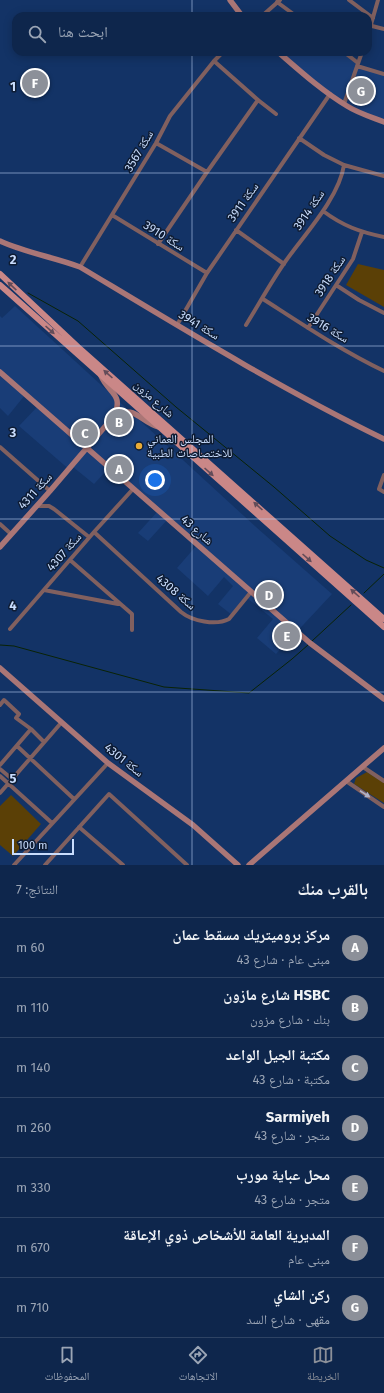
<!DOCTYPE html>
<html lang="ar">
<meta charset="utf-8">
<style>
:root{--surface:#0e264c;--page:#172e53;--text:#f1f3f6;--muted:#9ba5b5;--line:#2e4364;--accent:#8c9099}
body{margin:0;font-family:"Fira Sans","Noto Naskh Arabic",sans-serif;background:var(--page);color:var(--text);direction:rtl}
.scale{position:absolute;left:12px;bottom:10px;width:62px;box-sizing:border-box;padding-left:4px;border:2px solid #c9ddfd;border-top:0;font-size:11px;line-height:14px;white-space:nowrap;color:#c9ddfd;-webkit-text-stroke:3px #0e1c33;paint-order:stroke}
.you{position:absolute;left:155px;top:480px;width:14px;height:14px;margin:-10px;border:3px solid #fff;border-radius:50%;background:#1a73e8;box-shadow:0 0 0 6px #1a73e833}
.badge{display:grid;place-items:center;width:26px;height:26px;border-radius:50%;background:var(--accent);color:#fff;font-size:13px;font-weight:700}
.pin{position:absolute;translate:-50% -50%;border:2px solid #fff;box-shadow:0 1px 4px #0006}
.list{margin:0;padding:0;list-style:none}
h2{display:flex;justify-content:space-between;align-items:center;height:52px;margin:0;padding:0 16px;font-size:17px}
h2 small{font-size:13px;font-weight:400;color:var(--muted)}
.list li{display:grid;grid-template-columns:26px 1fr auto;gap:12px;align-items:center;box-sizing:border-box;height:60px;padding:0 16px;border-top:1px solid var(--line)}
.list b{display:block;font-size:15px;white-space:nowrap}
.list p{margin:0;font-size:13px;white-space:nowrap;color:var(--muted)}
.list em{font-size:13px;font-style:normal;color:var(--muted)}
.icon{flex:none;width:22px;height:22px;fill:none;stroke:currentColor;stroke-width:2;stroke-linecap:round;stroke-linejoin:round}
.map{position:relative;flex:none;width:384px;height:865px;overflow:hidden;direction:ltr}
.search{position:absolute;background:var(--surface);box-shadow:0 2px 10px #0003;left:12px;right:12px;top:12px;height:44px;display:flex;align-items:center;gap:10px;box-sizing:border-box;padding:0 14px;border-radius:12px;color:var(--muted);font-size:15px}
.sheet{height:472px;background:var(--surface)}
nav{display:flex;justify-content:space-around;align-items:center;box-sizing:border-box;height:56px;border-top:1px solid var(--line);background:var(--surface);font-size:11px;color:var(--muted)}
nav a{display:grid;justify-items:center;gap:2px}
nav .on{color:var(--accent)}
.map>svg:first-child{display:block}
.built{fill:#193d77}
.green{fill:#5b4006}
.lines{fill:none;stroke-linecap:round;stroke-linejoin:round}
.stream{stroke:#0a2305;stroke-width:1}
.street{stroke:#81605f;stroke-width:4}
.secondary{stroke:#aa7676;stroke-width:5.5}
.primary{stroke:#ca8787;stroke-width:6}
.oneway{fill:#634c59}
.oneway2{fill:#b0b1c6}
.grid{fill:none;stroke:#c9ddfd;stroke-width:1;stroke-opacity:0.55}
.poi-dot{fill:#e8ab37;stroke:#0e1c33;stroke-width:1.5}
.labels{text-anchor:middle;stroke-width:3;stroke-linejoin:round;paint-order:stroke}
.street-label{font-size:12px;fill:#c9ddfd;stroke:#0e1c33}
.poi-label{font-size:12px;fill:#c9ddfd;stroke:#0e1c33;text-anchor:start}
.grid-label{font-size:13px;text-anchor:middle;font-weight:bold;fill:#c9ddfd;stroke:#0e1c33;stroke-width:3;stroke-linejoin:round;paint-order:stroke}
</style>
<div class="map">
<svg width="384" height="865" viewBox="0 0 384 865">
<rect width="100%" height="100%" fill="#133366"/>
<path class="built" d="M278 52H344L358 63 357 66 384 74V122L346 106Z
M15 306 256 527 332 594 276 654 257 638 273 619 247 598 232 615 218 604 233 586 224 577 208 596 177 568 197 545 168 519 148 541 138 533 158 511 109 468 94 484 73 467 71 471 49 452 19 426 38 406 25 395 8 416 0 408V316L2 318Z"/>
<path class="green" d="M358 264 384 270V307L346 285Z
M367 772 384 783V803L354 784 356 778Z
M11 795 41 824 13 856 0 845V806Z"/>
<g class="lines">
<path class="stream" d="M28 293 78 321 176 407 274 487 330 536 366 560 384 568
M364 593 384 574
M312 641 351 605
M0 645 14 646 164 687 249 693 292 659 308 645"/>
<path class="street" d="M349 0 373 18
M277 2 296 16
M262 16 280 0
M372 26 384 29
M368 35 378 0
M344 52 358 63
M214 61 258 100 276 114
M357 66 384 74
M344 104 362 52
M299 138 324 155 344 165 384 176
M156 143 207 172
M323 211C343 226 360 232 384 237
M112 215 207 273
M236 230 284 264
M158 244 207 172 258 100
M80 267 156 143 170 116 214 61 223 52
M336 285 359 300 384 313
M263 299C302 324 342 351 384 371
M177 325 207 273 330 94
M246 325C259 304 271 282 285 262 304 235 339 198 344 165
M308 328 353 259 362 232
M0 447 50 491
M384 475 379 489 384 492
M37 506H49L54 509 89 537
M0 524 11 534
M94 532 181 612C192 621 216 626 229 619L251 592
M70 560 132 614V630
M44 590 118 604
M10 629 94 532 133 489
M0 705 4 700 19 714 16 718 31 729
M17 746 74 799
M0 765 31 729 44 742
M363 767 384 781
M0 769 12 779
M0 776 52 823
M346 781 384 807
M0 793 61 723
M79 827 123 865
M14 865 108 763
M45 865 109 794 187 865"/>
<path class="secondary" d="M230 0 242 16
M278 52C300 71 322 91 347 106 358 113 371 117 384 122
M0 241C26 253 54 257 80 267 180 327 279 388 384 439
M0 372 310 643 384 699
M114 416C135 404 140 422 159 427
M0 547 50 491 114 416C124 394 109 394 101 376
M0 668 108 763 193 825 238 865
M249 865 384 748"/>
<path class="primary" d="M0 274 78 347 384 619
M0 285 384 627"/>
</g>
<defs><path id="oneway-solid" d="M-6-.8H1V-3.2L6.5 0L1 3.2V.8H-6Z"/></defs>
<g class="oneway">
<use href="#oneway-solid" transform="translate(12 286) rotate(-137)"/>
<use href="#oneway-solid" transform="translate(50 330) rotate(42)"/>
<use href="#oneway-solid" transform="translate(108 374) rotate(-138)"/>
<use href="#oneway-solid" transform="translate(209 472) rotate(42)"/>
<use href="#oneway-solid" transform="translate(258 506) rotate(-138)"/>
<use href="#oneway-solid" transform="translate(307 558) rotate(42)"/>
<use href="#oneway-solid" transform="translate(355 593) rotate(-138)"/>
</g>
<use class="oneway2" href="#oneway-solid" transform="translate(365 794) rotate(33)"/>
<path class="grid" d="M192 0V16M192 52V865M0 173H384M0 346H384M0 519H384M0 692H384"/>
<circle class="poi-dot" cx="139" cy="446" r="4"/>
<g class="labels">
<g class="street-label">
<text transform="translate(139 151) rotate(-60)" y="4">سكة 3567</text>
<text transform="translate(243 202) rotate(-55)" y="4">سكة 3911</text>
<text transform="translate(309 210) rotate(-56)" y="4">سكة 3914</text>
<text transform="translate(164 236) rotate(32)" y="4">سكة 3910</text>
<text transform="translate(330 276) rotate(-57)" y="4">سكة 3918</text>
<text transform="translate(199 325) rotate(31)" y="4">سكة 3941</text>
<text transform="translate(328 328) rotate(31)" y="4">سكة 3916</text>
<text transform="translate(154 399) rotate(42)" y="4">شارع مزون</text>
<text transform="translate(35 491) rotate(-48)" y="4">سكة 4311</text>
<text transform="translate(197 530) rotate(41)" y="4">شارع 43</text>
<text transform="translate(64 552) rotate(-49)" y="4">سكة 4307</text>
<text transform="translate(176 592) rotate(40)" y="4">سكة 4308</text>
<text transform="translate(124 760) rotate(38)" y="4">سكة 4301</text>
</g>
<g class="poi-label">
<text x="147" y="443">المجلس العماني<tspan x="147" dy="14">للاختصاصات الطبية</tspan></text>
</g>
</g>
<g class="grid-label">
<text x="13" y="91">1</text>
<text x="13" y="264">2</text>
<text x="13" y="437">3</text>
<text x="13" y="610">4</text>
<text x="13" y="783">5</text>
</g>
</svg>
<div class="scale">100 m</div>
<div class="you"></div>
<div class="pin badge" style="left:119px;top:469px">A</div>
<div class="pin badge" style="left:119px;top:422px">B</div>
<div class="pin badge" style="left:85px;top:433px">C</div>
<div class="pin badge" style="left:269px;top:595px">D</div>
<div class="pin badge" style="left:287px;top:636px">E</div>
<div class="pin badge" style="left:35px;top:83px">F</div>
<div class="pin badge" style="left:361px;top:91px">G</div>
<div class="search"><svg class="icon" aria-label="search" viewBox="0 0 24 24"><circle cx="10" cy="10" r="6"/><path d="M15 15l6 6"/></svg>ابحث هنا</div>
</div>
<section class="sheet">
<h2>بالقرب منك<small>النتائج: 7</small></h2>
<ul class="list">
<li><span class="badge">A</span><div><b>مركز بروميتريك مسقط عمان</b><p>مبنى عام · شارع 43</p></div><em>60 m</em></li>
<li><span class="badge">B</span><div><b>HSBC شارع مازون</b><p>بنك · شارع مزون</p></div><em>110 m</em></li>
<li><span class="badge">C</span><div><b>مكتبة الجيل الواعد</b><p>مكتبة · شارع 43</p></div><em>140 m</em></li>
<li><span class="badge">D</span><div><b>Sarmiyeh</b><p>متجر · شارع 43</p></div><em>260 m</em></li>
<li><span class="badge">E</span><div><b>محل عباية مورب</b><p>متجر · شارع 43</p></div><em>330 m</em></li>
<li><span class="badge">F</span><div><b>المديرية العامة للأشخاص ذوي الإعاقة</b><p>مبنى عام</p></div><em>670 m</em></li>
<li><span class="badge">G</span><div><b>ركن الشاي</b><p>مقهى · شارع السد</p></div><em>710 m</em></li>
</ul>
</section>
<nav>
<a class="on"><svg class="icon" aria-label="map" viewBox="0 0 24 24"><path d="M3 6l6-2 6 2 6-2v14l-6 2-6-2-6 2zM9 4v14M15 6v14"/></svg>الخريطة</a>
<a><svg class="icon" aria-label="directions" viewBox="0 0 24 24"><path d="M12 3l9 9-9 9-9-9zM9 14v-3h6M13 9l2 2-2 2"/></svg>الاتجاهات</a>
<a><svg class="icon" aria-label="saved" viewBox="0 0 24 24"><path d="M7 4h10v16l-5-4-5 4z"/></svg>المحفوظات</a>
</nav>
